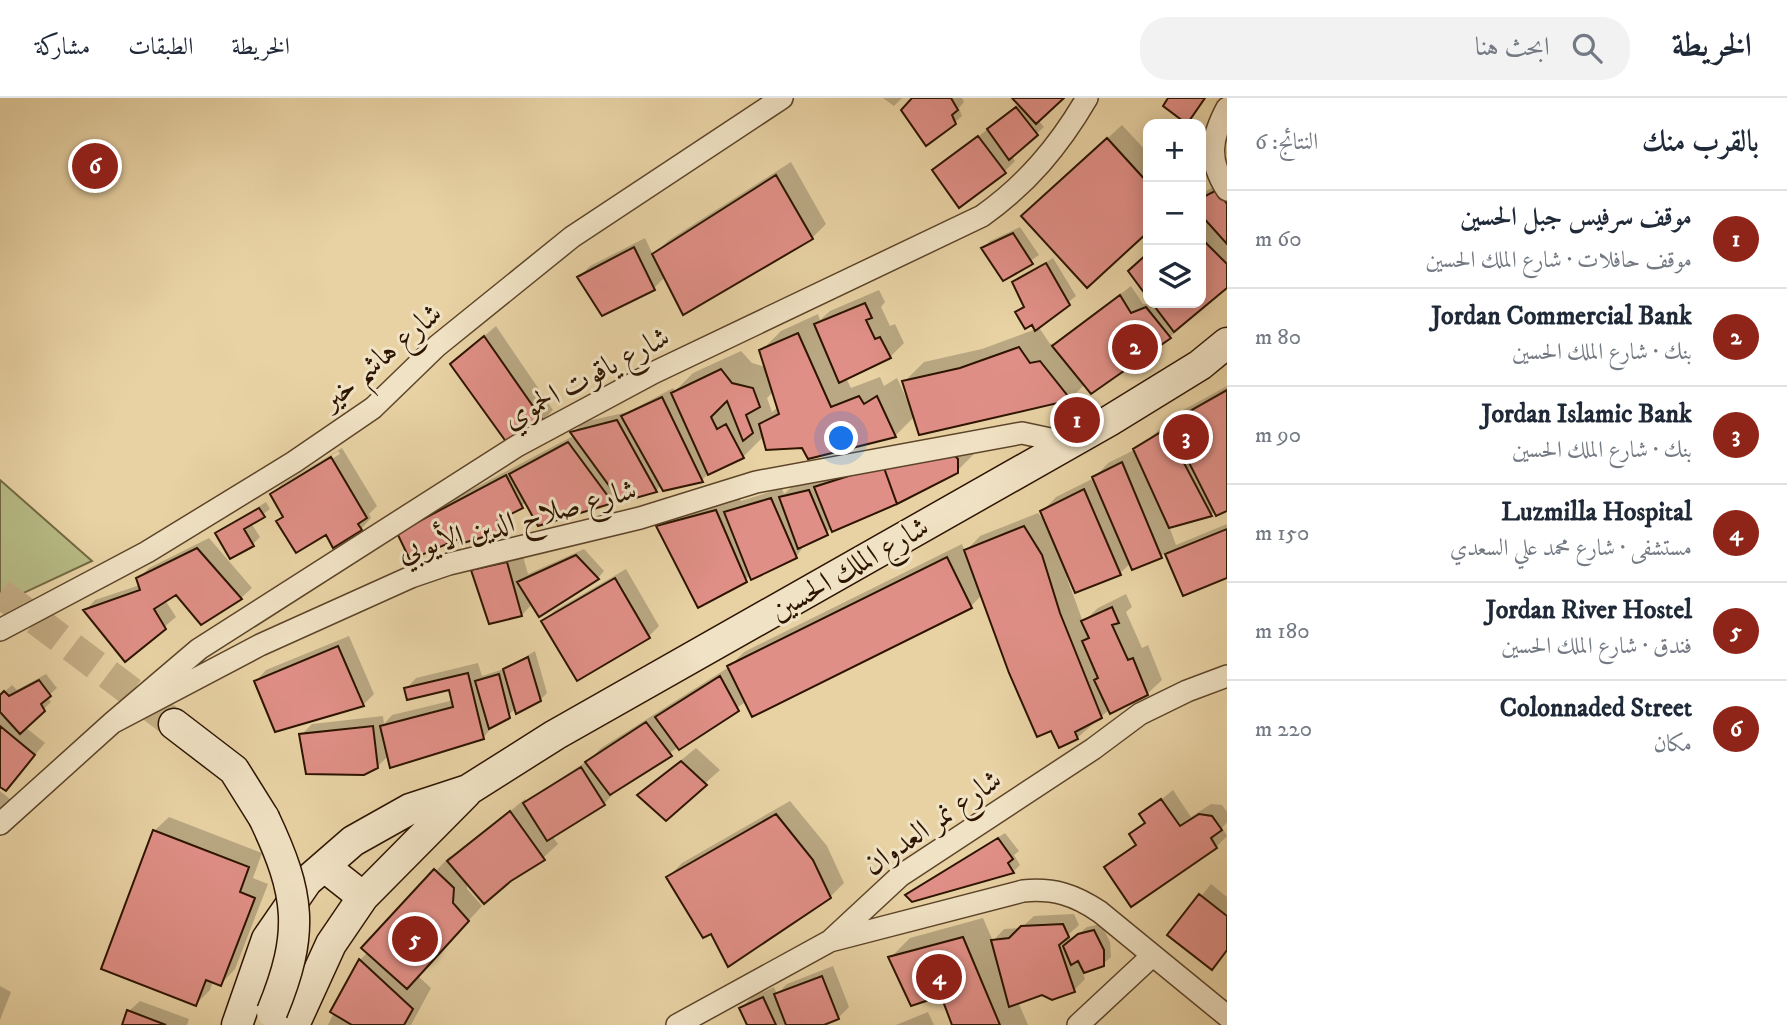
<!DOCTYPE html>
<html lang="ar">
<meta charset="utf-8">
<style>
:root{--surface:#fff;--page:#f2f2f3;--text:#1f2937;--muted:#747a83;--line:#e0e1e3;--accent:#8f2418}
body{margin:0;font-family:"IM FELL DW Pica",Amiri,serif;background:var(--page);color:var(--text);direction:rtl}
.controls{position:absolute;right:21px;top:21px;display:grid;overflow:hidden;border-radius:14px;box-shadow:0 4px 18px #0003}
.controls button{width:63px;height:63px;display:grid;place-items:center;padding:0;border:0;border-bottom:2px solid var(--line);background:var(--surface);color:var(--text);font:35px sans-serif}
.you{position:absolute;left:842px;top:341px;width:24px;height:24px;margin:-18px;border:5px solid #fff;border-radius:50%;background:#1a73e8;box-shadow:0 0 0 10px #1a73e833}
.badge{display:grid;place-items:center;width:46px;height:46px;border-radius:50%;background:var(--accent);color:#fff;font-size:23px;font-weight:700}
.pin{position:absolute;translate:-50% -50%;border:4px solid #fff;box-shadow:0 2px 7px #0006}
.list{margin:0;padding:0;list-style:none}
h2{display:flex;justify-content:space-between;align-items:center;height:91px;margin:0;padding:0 28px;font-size:30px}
h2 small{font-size:23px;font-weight:400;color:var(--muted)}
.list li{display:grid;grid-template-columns:46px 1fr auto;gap:21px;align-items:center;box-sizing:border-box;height:98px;padding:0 28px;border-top:2px solid var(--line)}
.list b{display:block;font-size:26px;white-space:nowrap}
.list p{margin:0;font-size:23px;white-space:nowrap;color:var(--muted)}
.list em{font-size:23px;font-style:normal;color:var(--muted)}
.icon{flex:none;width:38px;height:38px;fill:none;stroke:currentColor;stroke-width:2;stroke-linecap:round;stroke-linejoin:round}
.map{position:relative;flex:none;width:1227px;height:927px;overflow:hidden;direction:ltr}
header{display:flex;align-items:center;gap:42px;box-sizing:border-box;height:98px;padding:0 35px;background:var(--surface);border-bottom:2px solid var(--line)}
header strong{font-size:33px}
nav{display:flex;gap:38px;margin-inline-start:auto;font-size:24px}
.search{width:490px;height:63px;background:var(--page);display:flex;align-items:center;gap:18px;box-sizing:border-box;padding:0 24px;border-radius:28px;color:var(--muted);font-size:26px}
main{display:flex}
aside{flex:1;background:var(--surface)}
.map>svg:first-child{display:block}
.green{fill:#b7bb85;stroke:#726842;stroke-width:2}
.shadow{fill:#0003;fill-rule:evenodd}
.building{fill:#e08f86;stroke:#2d1400;stroke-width:2}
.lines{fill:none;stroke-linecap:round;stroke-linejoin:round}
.secondary-tunnel{stroke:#c3ac83;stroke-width:30;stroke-dasharray:30 15;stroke-linecap:butt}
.street-casing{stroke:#5c4429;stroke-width:24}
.secondary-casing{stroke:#2d1400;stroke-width:33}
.street{stroke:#f0e2c4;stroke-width:21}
.secondary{stroke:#f0e2c4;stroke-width:30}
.secondary-bridge-casing{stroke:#2d1400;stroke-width:33;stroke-linecap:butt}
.secondary-bridge{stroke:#f0e2c4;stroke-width:30}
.labels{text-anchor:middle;stroke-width:6;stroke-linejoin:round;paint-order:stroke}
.street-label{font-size:30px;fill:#2d1400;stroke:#f0e2c4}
</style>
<header>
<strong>الخريطة</strong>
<div class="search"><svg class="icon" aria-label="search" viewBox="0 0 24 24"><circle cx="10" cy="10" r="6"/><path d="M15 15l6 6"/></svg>ابحث هنا</div>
<nav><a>الخريطة</a><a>الطبقات</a><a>مشاركة</a></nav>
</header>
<main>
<aside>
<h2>بالقرب منك<small>النتائج: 6</small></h2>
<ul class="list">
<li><span class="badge">1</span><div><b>موقف سرفيس جبل الحسين</b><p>موقف حافلات · شارع الملك الحسين</p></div><em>60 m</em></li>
<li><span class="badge">2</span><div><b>Jordan Commercial Bank</b><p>بنك · شارع الملك الحسين</p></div><em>80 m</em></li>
<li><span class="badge">3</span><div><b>Jordan Islamic Bank</b><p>بنك · شارع الملك الحسين</p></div><em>90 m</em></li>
<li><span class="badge">4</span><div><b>Luzmilla Hospital</b><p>مستشفى · شارع محمد علي السعدي</p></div><em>150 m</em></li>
<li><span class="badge">5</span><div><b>Jordan River Hostel</b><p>فندق · شارع الملك الحسين</p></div><em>180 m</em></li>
<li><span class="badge">6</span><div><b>Colonnaded Street</b><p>مكان</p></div><em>220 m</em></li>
</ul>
</aside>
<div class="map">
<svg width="1227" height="927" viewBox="0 0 1227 927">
<rect width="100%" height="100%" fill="#e8d2a4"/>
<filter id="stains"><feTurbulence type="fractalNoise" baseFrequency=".00286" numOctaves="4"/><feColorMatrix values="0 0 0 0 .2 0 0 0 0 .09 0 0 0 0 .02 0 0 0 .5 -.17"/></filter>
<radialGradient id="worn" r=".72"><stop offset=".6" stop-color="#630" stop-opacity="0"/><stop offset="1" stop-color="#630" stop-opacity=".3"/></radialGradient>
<path class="green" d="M0 382 92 463 0 506Z"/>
<path class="shadow" d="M883 0H902L894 8Z
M914 0H962L964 4 959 10 962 18 954 25Z
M1014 0H1061L1038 22 1044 29 1012 58 1015 63 1005 73H934L1020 6Z
M1122 27 1148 55V131L1088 187 1038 104Z
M791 64 826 126 812 140 666 178 654 190 579 179 590 168 645 140 653 157 669 142Z
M1227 81V187L1170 239 1092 294 1085 286 1070 301 915 318 895 338 803 348 764 338 743 359 710 374 702 382 661 387 656 393 618 397 612 404 539 426 527 404 508 416 510 422 499 433 459 439 410 424 575 337 573 335 583 324 628 314 673 290 675 293 693 275 741 253 752 265 766 269 761 253 781 233 818 216 820 222 830 213 879 192 885 204 881 209 890 228 895 226 904 245 890 259 846 280 851 290 880 279 884 288 897 280 908 304 904 284 924 264 982 251 1036 231 1033 224 1017 214 1025 206 1014 184 1053 160 1076 198 1038 228 1050 246 1057 245 1131 188 1143 206 1201 205V96ZM774 293 779 308 772 314 767 300Z
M1020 129 1039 157 1003 181 983 150 990 143Z
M496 228 553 312 543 322 508 343 463 256Z
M1227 288V411L1169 428 1176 447 1227 426V479L1184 496 1166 454 1161 458 1131 465 1120 475 1067 480 1083 524 1098 510 1126 496 1132 509 1126 514 1142 550 1148 547 1162 582 1147 596 1110 611 1077 640 982 497 971 508 747 603 613 693 614 695 604 706 552 738 558 746 543 760 467 783V791L482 808 418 878 431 890 411 927H328L360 862 368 854 363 850 450 758 452 761 525 701 527 703 590 661 601 650 729 569 744 554 962 446 965 454 980 438 1038 415 1047 426 1042 414 1056 399 1094 380 1108 365 1136 351 1185 311Z
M342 350 377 408 369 416 371 420 361 431 278 423 284 417 272 397 282 386ZM338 353 340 356 282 391V387Z
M977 353 957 373 833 430 806 445 796 459 752 477 699 508 658 429 678 409 736 393 741 403 782 390 784 396 801 380Z
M266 404 270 411 251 425 260 439 253 446 217 436Z
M209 440 252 490 241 500 202 525 176 495 165 502 176 519 126 561 85 513 95 502 140 487 138 481 149 470Z
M521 451 528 476 584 451 604 473 598 480 532 506 522 517 473 473 488 458Z
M626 471 659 528 649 538 544 524 554 513Z
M349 538 374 596 363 607 256 583 266 572Z
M535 553 547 595 540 602 516 611 494 627 483 640 389 657 377 669 301 637 312 626 383 618 384 626 392 617 454 602 451 590 406 591 416 580 478 565 482 578 507 570Z
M46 576 57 590 47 599 51 604 25 629 45 645 6 691 0 687V598L12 587 17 592Z
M696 650 720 672 666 720 639 697Z
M1173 692 1191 719 1211 706 1222 707 1227 714V724L1222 730 1227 738 1216 749 1106 769 1137 745 1131 737 1146 723 1142 717Z
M0 693 10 701 0 712Z
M790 703 827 748 844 785 830 799 712 833 668 779 682 765Z
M169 719 262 755 253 780 268 786 235 871 221 886 213 883 210 892 196 906 154 733Z
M1005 735 1019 753 1014 757 1020 767 1013 774 912 802 907 797ZM1004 757 1014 772H1010Z
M1211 786 1227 799V852L1211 869 1170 837Z
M1074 816 1079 827 1069 836 1071 842 1087 829 1101 826 1110 844 1111 859 1103 866 1082 873 1085 881 1074 892 1052 900 1042 895 1018 904 1028 927H954L942 896 890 860 910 840 983 820 993 843 1004 831 1021 830 1034 818Z
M833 868 849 909 838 920 819 927H749L741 910 752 899 774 889 777 896 787 886Z
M0 888 11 894 0 922Z
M140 903 189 921 187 927H124L129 913Z
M928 914 934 927H896Z"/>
<path class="building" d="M912 0H951L958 12 952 17 956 26 926 48 901 12Z
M1012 0H1064L1036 26Z
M1168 0H1205L1187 26 1163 8Z
M1016 9 1038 37 1009 62 987 31Z
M978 38 1006 75 959 110 932 72Z
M1107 40 1148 85V134L1087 190 1021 118Z
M776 77 813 141 683 217 652 156Z
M1217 92 1227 106V146L1201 117V100Z
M1013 135 1033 166 1003 183 981 150Z
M1201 140 1227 166V190L1174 234 1152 205H1201Z
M634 149 655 192 602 218 577 179Z
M1148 155V200L1128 173Z
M1046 165 1070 207 1035 233 1032 227 1025 231 1015 214 1024 209 1012 184Z
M1120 197 1131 215 1146 209 1171 240 1091 296 1052 248Z
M865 205 872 220 866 222 875 241 880 239 891 260 839 285 814 226Z
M798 235 831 309 859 298 864 306 877 298 896 339 808 361 802 350 766 352 759 326 779 316 759 252Z
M484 238 544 324 507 345 450 266Z
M1019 249 1030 265 1040 263 1071 302 919 337 902 283 960 270Z
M721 271 732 285 753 290 760 309 746 317 753 335 743 343 727 303 711 319 717 331 726 326 744 360 708 377 671 295Z
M1227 292V413L1216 418 1169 325Z
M662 299 703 384 663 393 621 318Z
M617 322 657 394 621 404 570 334Z
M1166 331 1212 418 1169 430 1133 351Z
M568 344 613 405 538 428 509 376Z
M952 355 958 361V375L897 406 883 367Z
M331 359 367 420 358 426 362 432 333 450 326 437 296 455 276 423 283 419 270 396Z
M1122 364 1162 460 1132 472 1092 379Z
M883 367 897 406 832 434 814 389Z
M506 377 523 410 497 423 500 434 460 446 458 441 410 462 397 435Z
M1084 391 1121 477 1075 495 1040 413Z
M809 392 828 437 798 451 779 399Z
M771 400 797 460 751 482 724 414Z
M259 410 265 419 244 431 254 448 230 461 215 435Z
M716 412 747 484 698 510 656 428Z
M1024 428 1042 457 1060 515 1102 620 1075 634 1078 641 1059 650 1051 633 1037 639 1009 575 964 452Z
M1227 431V480L1183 498 1165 456Z
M197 450 242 501 201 527 176 497 154 511 166 531 125 564 83 512 140 492 136 480Z
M576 457 599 481 539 519 517 484Z
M947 459 972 510 752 619 727 568Z
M507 464 522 518 489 526 471 472Z
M615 480 650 540 577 583 541 523Z
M1112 509 1119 525 1112 527 1128 562 1133 560 1148 597 1110 616 1094 582 1098 580 1082 543 1089 540 1081 523Z
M338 548 364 608 275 634 254 583Z
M528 559 541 603 516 616 503 571Z
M468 575 484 641 390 670 380 628 453 609 449 592 407 602 404 590Z
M499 576 510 620 489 631 475 583Z
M720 578 739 613 679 652 655 619Z
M39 582 51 598 41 606 45 613 20 636 0 614V597L4 593 9 598Z
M646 624 672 658 610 697 585 664Z
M0 628 35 657 6 693 0 689Z
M373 628 378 670 364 677 306 676 299 636Z
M681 663 707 687 666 723 637 697Z
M581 669 605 707 547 743 523 705Z
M1161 701 1180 728 1199 716 1212 718 1222 732 1211 740 1217 750 1131 809 1104 769 1136 747 1129 736 1145 725 1139 716Z
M510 713 545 762 511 783 484 806 447 763Z
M776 716 813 762 831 800 728 869 711 836 703 840 666 779Z
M153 732 249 769 240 794 255 800 221 888 206 882 196 908 101 871Z
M998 740 1013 761 1008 765 1014 775 912 804 905 797Z
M434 771 454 790 453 805 469 823 407 891 361 850Z
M1199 796 1227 818V852L1212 872 1167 837Z
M1063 826 1069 839 1059 847 1075 894 1052 902 1042 897 1009 909 991 842 1009 840 1021 828Z
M1094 832 1104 852V868L1084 875 1078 863 1071 867 1063 848 1078 836Z
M963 839 1000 927H952L941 898 911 908 888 859Z
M359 861 413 911 404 927H352L330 914Z
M822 878 839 921 824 927H786L774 896Z
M763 899 776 927H747L739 910Z
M127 912 166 927H122Z"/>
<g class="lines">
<path class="secondary-tunnel" d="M0 495 174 626"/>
<defs>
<path id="street" d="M1227 10C1210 42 1208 62 1227 92
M0 532 147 454 294 364 373 310 437 248 572 139 782 0
M112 625 199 551 517 348 653 275 982 118C1027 86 1059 48 1087 0
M0 726 112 625 260 547 411 479 449 466 640 420 756 384 1022 335 1069 345
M830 843 1023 793C1054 790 1075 797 1100 814L1227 918
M677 927 830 843 900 778 1093 651 1140 616 1187 593 1227 578
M1078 927 1152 858"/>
<path id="secondary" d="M174 626 234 672 264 720
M325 769 363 799
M237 927 267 841 307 783 353 743 410 711 468 692 555 637 1109 323 1200 267 1227 245
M294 927 331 846 363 799 466 695"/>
</defs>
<use href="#street" class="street-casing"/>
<use href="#secondary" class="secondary-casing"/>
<use href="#street" class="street"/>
<use href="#secondary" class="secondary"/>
<defs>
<path id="secondary-bridge" d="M264 720C300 796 305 834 272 914"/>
</defs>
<use href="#secondary-bridge" class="secondary-bridge-casing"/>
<use href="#secondary-bridge" class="secondary-bridge"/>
</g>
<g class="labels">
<g class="street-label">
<text transform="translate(381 258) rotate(-40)" y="10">شارع هاشم خير</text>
<text transform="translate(586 279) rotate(-28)" y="10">شارع ياقوت الحموي</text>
<text transform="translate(517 422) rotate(-15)" y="10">شارع صلاح الدين الأيوبي</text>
<text transform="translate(849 470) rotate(-30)" y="10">شارع الملك الحسين</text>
<text transform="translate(932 724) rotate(-35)" y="10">شارع نمر العدوان</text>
</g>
</g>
<rect width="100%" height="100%" filter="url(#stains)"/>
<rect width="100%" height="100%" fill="url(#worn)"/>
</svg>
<div class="controls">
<button>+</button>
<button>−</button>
<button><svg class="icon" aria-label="layers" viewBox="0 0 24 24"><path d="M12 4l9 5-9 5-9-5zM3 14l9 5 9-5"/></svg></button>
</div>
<div class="you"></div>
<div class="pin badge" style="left:1077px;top:322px">1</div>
<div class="pin badge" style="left:1135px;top:249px">2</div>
<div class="pin badge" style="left:1186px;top:339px">3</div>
<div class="pin badge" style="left:939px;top:879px">4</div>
<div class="pin badge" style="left:415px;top:841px">5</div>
<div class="pin badge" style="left:95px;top:68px">6</div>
</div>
</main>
